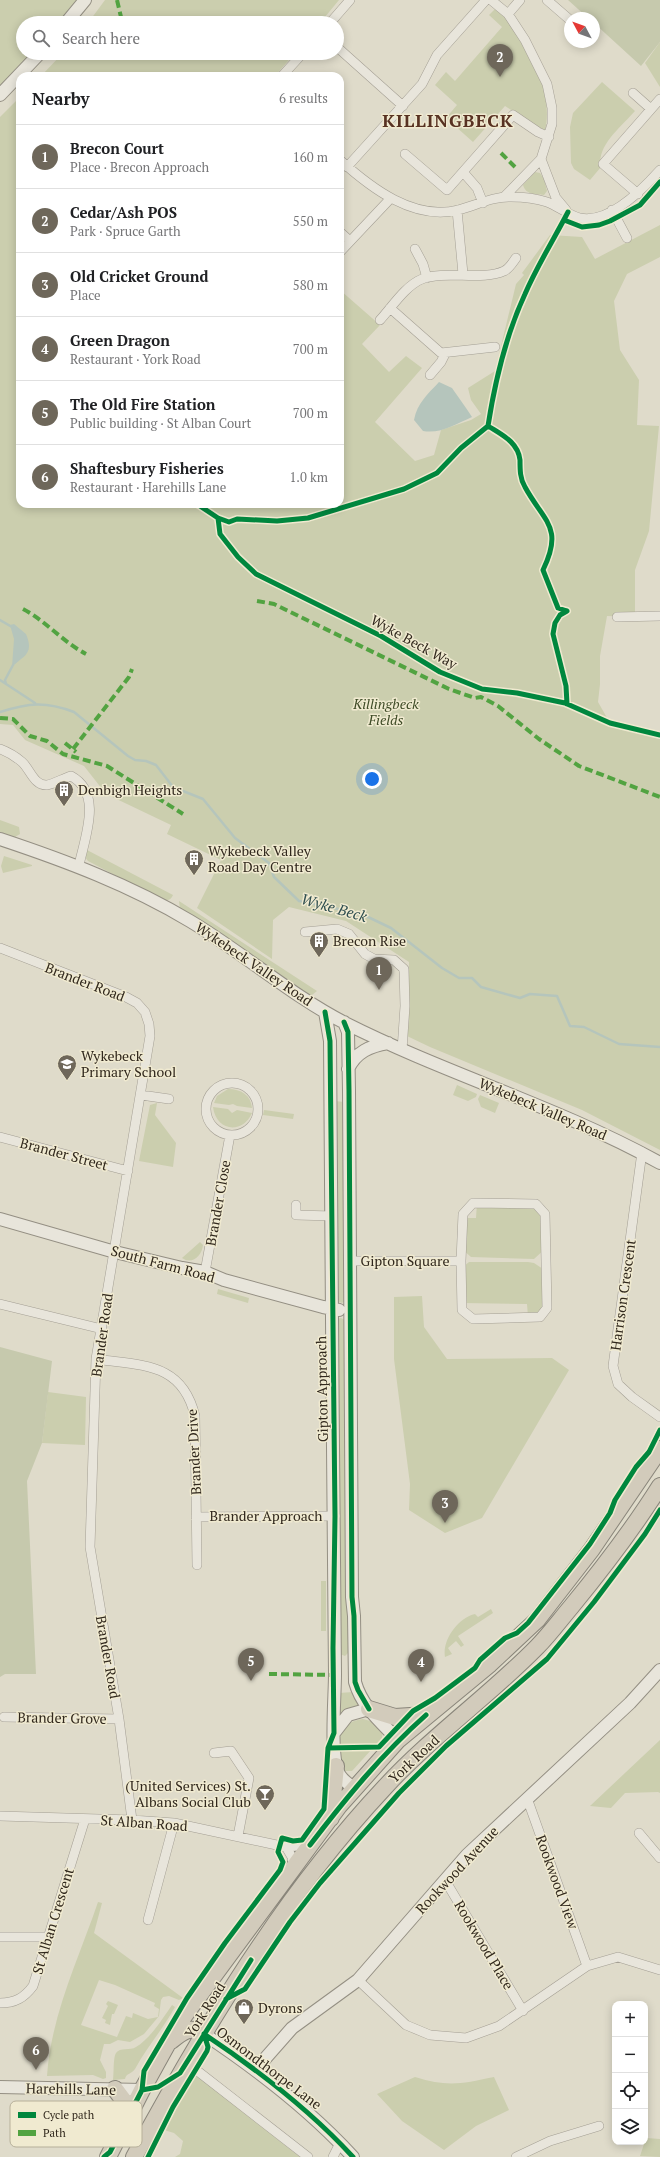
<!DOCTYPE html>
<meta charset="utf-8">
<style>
:root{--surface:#fff;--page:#f2f2f2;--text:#202124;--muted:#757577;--line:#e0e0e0;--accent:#6e675a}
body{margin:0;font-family:"PT Serif",serif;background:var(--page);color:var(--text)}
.controls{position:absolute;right:12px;bottom:12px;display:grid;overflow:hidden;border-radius:8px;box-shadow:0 2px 10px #0003}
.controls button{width:36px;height:36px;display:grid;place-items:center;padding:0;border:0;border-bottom:1px solid var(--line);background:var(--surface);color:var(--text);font:20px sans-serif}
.compass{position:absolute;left:564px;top:12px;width:36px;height:36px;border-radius:50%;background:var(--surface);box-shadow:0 2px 10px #0003;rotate:311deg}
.you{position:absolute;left:372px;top:779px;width:14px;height:14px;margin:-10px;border:3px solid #fff;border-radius:50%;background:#1a73e8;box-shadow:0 0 0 6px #1a73e833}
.badge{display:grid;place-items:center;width:26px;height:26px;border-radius:50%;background:var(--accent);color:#fff;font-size:13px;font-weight:700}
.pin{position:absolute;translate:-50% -33px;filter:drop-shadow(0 1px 2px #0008)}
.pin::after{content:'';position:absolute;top:21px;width:14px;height:12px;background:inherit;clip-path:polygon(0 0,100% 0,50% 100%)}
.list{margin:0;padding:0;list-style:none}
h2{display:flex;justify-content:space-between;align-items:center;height:52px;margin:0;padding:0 16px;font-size:17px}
h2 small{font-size:13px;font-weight:400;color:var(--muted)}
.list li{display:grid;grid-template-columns:26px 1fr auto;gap:12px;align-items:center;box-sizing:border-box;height:64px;padding:0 16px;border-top:1px solid var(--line)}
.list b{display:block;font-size:15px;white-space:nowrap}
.list p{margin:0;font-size:13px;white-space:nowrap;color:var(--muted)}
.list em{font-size:13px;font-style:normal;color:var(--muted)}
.icon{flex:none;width:22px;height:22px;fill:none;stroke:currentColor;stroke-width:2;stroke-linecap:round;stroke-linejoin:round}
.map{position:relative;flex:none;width:660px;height:2157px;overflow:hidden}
.search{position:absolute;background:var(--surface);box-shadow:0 2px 10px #0003;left:16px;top:16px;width:328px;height:44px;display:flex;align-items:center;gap:10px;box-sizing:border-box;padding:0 14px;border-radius:22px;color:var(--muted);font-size:15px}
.panel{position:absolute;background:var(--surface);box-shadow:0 2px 10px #0003;left:16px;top:72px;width:328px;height:436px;border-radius:12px}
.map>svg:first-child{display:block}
.green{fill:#cbceae;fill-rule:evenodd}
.cemetery{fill:#c6c9ad}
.water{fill:#b5c5bc}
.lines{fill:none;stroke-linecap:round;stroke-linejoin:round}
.stream{stroke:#b5c5bc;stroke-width:2.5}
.street-casing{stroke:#a49f94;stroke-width:10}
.secondary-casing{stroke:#948f83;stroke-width:14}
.highway-casing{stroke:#89857a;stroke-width:18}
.street{stroke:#e8e5db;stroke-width:9}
.secondary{stroke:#e8e5db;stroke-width:12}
.highway{stroke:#d2cbbb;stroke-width:16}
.quiet{stroke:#52a341;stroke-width:4;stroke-dasharray:8 4;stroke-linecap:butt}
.cycleway-casing{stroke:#f0ead0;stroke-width:8}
.cycleway{stroke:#00873e;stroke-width:5}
.labels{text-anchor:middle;stroke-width:3;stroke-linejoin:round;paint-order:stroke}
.street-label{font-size:14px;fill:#31281d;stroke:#f0ead0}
.park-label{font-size:14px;font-style:italic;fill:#3e4b26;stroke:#f0ead0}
.poi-label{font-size:14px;fill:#31281d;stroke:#f0ead0;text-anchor:start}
.water-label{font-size:15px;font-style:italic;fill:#2e4e4f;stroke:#f0ead0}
.district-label{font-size:18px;font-weight:bold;letter-spacing:1px;fill:#583222;stroke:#f0ead0}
.key{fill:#f0ead0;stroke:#b7b09a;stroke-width:1}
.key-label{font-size:11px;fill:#31281d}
</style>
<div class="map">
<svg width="660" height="2157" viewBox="0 0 660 2157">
<rect width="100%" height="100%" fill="#dfdbca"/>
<path class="green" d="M0 0H77L59 23H23V53H33L0 88Z
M105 0H339L320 23H88Z
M496 8C525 37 555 89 545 131L505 106 473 142 446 118 457 105 435 85 446 72 455 81 502 27 489 15Z
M660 42V87L645 63Z
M63 53H295L275 76H41Z
M602 82 635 111C622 126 596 146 601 167L590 180 574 169 571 163 570 127 573 113Z
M20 97V504H340V290L380 325 362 344 389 372 406 356 422 368 375 422 415 461 434 455 441 430 471 420 481 414 471 400 468 388 495 371 516 284 524 275 522 273 550 235 582 237 595 259 660 225V257L627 274 614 301 620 350 639 380 637 425 659 426 649 531 635 570V617L607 616 600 656V684L598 702 610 723 660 735V1150L582 1110 430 1047 407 1036 409 962 346 921 289 907 273 920 272 959 197 908 221 860 167 834 171 825 106 794 84 766 25 740 13 725 0 724V117Z
M535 172 540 173 544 179 547 191 544 195C535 194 526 195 523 185Z
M0 820 19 827 20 834 15 837 0 832Z
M87 850 173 895C171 900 167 901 162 900L88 861 85 857Z
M4 856 32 865V866L3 873 1 866Z
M179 901 317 991 312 995 307 994 180 910Z
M457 1085 477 1094 476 1097 468 1101 453 1095Z
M228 1089C241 1089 251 1095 252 1108L237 1106 233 1104 229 1105 214 1103 217 1096Z
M480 1095 499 1103 495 1113 481 1107 478 1099Z
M334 1101 345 1102V1301L342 1303 337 1301Z
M157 1103 155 1115 176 1143 173 1167 139 1161 150 1105Z
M213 1107 228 1109 232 1113 237 1110 252 1113C242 1135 216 1131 213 1107Z
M264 1110 294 1114 293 1119 263 1115Z
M477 1203 536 1204 545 1214 546 1248 534 1259 471 1257 462 1249 463 1218H476Z
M200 1242 203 1245C202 1256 192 1265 182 1258Z
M469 1262H528L534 1263 546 1271 547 1308 540 1317H528L527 1304 462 1303V1268Z
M218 1289 249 1298 248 1303 217 1294Z
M422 1296 424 1327 447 1359 552 1358 569 1370 482 1518 445 1533 409 1510 410 1484 394 1359V1297Z
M341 1318 345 1320 349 1652 345 1656 340 1654 337 1319Z
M48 1392 86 1397 85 1445 42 1443Z
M321 1581H326V1631H321Z
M491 1609 493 1613 458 1636 464 1645 461 1647 456 1641 448 1648 452 1654 445 1657C442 1640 458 1618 475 1614L478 1617Z
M353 1692 361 1708 338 1722 339 1693Z
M363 1719 374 1722 383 1731 382 1738 352 1771H344L339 1764C338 1743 336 1722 363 1719Z
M660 1740V1793L658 1792 625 1793 611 1808 590 1806Z
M98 1902 102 1903 94 1933 183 1998 179 2000 169 1996 163 1997 161 2000 159 2016 144 2034 130 2042 118 2040 110 2044H104L100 2060 106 2072V2078L103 2079 93 2075 47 2076C51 2015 79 1958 98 1902ZM99 1980 115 1985 155 2003 154 2006 159 2009 158 2017 148 2019 133 2013 132 2018 126 2016 117 2037 81 2025Z
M108 2001 118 2005 114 2014H112L110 2025 105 2023 106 2020 102 2018 108 2006 106 2004Z
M172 2005 175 2007C163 2029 147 2047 135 2069 132 2074 126 2073 125 2079L113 2080C114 2073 113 2057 116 2053 120 2047 130 2051 136 2047 150 2039 163 2018 172 2005Z
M195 2074 300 2157H175L180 2154 183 2141 174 2133 164 2130Z
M415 2077C447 2087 461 2084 494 2077L509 2110 476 2126 444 2150 402 2121 377 2094Z
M646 2138 660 2139V2157L640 2156Z"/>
<path class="cemetery" d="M568 0H660V42L641 66 594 23V18H588Z
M0 1347 52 1361 42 1443 27 1481 36 1674H5L0 1677Z"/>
<path class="water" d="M439 382 452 388C459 398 465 406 472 417 456 424 441 434 423 431L414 420C417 403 428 394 439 382Z
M14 624 26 634C35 655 22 656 12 667L14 639 10 625Z"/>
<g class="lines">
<path class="stream" d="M0 620 12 627
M0 680 35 703
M6 684 5 680 13 665
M0 712C29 703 45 701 74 712L128 756 135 760 146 761 156 765 173 787 203 799 235 838 269 863 274 877 299 901 334 908 368 917 391 928 442 968 459 978H472L481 987 520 998 530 994 557 996 570 1026 584 1027 619 1044 660 1047"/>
<defs>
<path id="street" d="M491 0 508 14 525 40 547 84 552 108V124L541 159 504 197
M547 0 570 20
M508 14 520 0
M330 23 350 0
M337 47 403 106
M282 76 303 53
M633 93 651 109
M405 154 447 190 513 115 538 132 549 137
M541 159 556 198 566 210
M340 160C371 188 414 221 458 210 475 206 493 196 511 197 523 197 535 198 547 202 558 206 568 215 580 218 609 224 643 189 660 170
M347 167 422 84 437 55 486 0
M463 172 477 188 483 203
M638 194 603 164 660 99
M457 210 463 274
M612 210 627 238
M340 232 350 241
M415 249 423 264 427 278
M340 252 390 199
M390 308 441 353 495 347
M380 320C392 307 405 286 422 279 444 270 483 281 504 271 509 269 513 262 516 258
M430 375 441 362 445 354
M617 617 660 616
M0 749C8 752 15 756 22 762 30 769 34 786 47 785 54 784 64 778 71 776 103 793 85 837 79 865
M305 932 337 929 349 934 365 954 374 959 394 960 404 969 405 1006 402 1050
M0 948 126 997 137 1003 145 1012 149 1024 150 1036 96 1359 90 1547 119 1719 132 1820
M206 1109a26 26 0 1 1 52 0a26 26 0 1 1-52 0Z
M141 1095 169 1099
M0 1137 128 1171
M642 1152 613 1366 618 1384 632 1397 660 1417
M296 1205V1215L332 1216
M350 1261H461L463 1214 473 1203 536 1204 545 1214 547 1308 540 1317 473 1319 462 1310 461 1261
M205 1272 230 1135
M0 1304 102 1329
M96 1359C142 1366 182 1362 195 1416L197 1565
M196 1517 335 1516
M4 1717 119 1719
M214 1753 231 1751 249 1778 238 1836
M527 1798 587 1966
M0 1816 132 1820 174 1823 286 1847
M639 1833 660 1858
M293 1868 292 1857 286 1847 310 1845
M445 1880 523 2011
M148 1920 174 1823
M0 1937H48
M358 1980 406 2025 430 2035 466 2038 499 2026 587 1966 618 1957 660 1970
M0 2003C15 2003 24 1998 33 1986L85 1819
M186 2062 308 2157
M333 2157 340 2143
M516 2157 550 2141 599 2126"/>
<path id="secondary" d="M66 23 85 0
M0 95 40 53
M0 839C66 861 130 885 190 921 242 952 292 996 345 1023 448 1075 559 1107 660 1163
M325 1012 330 1041C330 1252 334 1463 335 1674 335 1697 330 1753 338 1772 341 1779 348 1784 354 1788
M344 1022 348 1032 349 1091 352 1597 354 1616 355 1682C362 1707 381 1722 398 1740
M348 1069C356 1052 370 1046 388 1043
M0 1219 115 1252 182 1268 205 1272 224 1280 323 1307 339 1310
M334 1733 348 1715 369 1709
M204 2034C258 2070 309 2109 353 2157
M255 2070 292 2028 358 1980 467 1855 630 1703 660 1670
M0 2087 142 2090"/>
<path id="highway" d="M369 1709 395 1717 426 1715
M331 1818 336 1766
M171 2041C182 2032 190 2025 204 2034
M115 2089 124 2101 130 2114
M108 2157 142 2090 179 2023 339 1806 398 1740 490 1664 537 1620 592 1549 660 1449
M134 2157C205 2026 283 1896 385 1787 432 1736 489 1696 537 1647 549 1635 560 1620 571 1607 603 1568 633 1529 660 1486"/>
</defs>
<use href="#street" class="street-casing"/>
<use href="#secondary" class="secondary-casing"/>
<use href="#highway" class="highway-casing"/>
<use href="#street" class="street"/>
<use href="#secondary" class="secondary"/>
<use href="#highway" class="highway"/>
<path class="quiet" d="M117 0 121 17
M501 153 515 167
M257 601 274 604 449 689 475 698 481 697 498 706 539 739 579 766 660 797
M23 609C46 621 63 642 86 654
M0 718 13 719 30 736 47 741 63 754 107 766 183 814
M65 743 76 752
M73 749 129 677 132 669
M269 1674 335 1675"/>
<defs>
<path id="cycleway" d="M564 220 582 227 599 225 610 221 640 205 660 182
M488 426C502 435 518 442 520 460 520 470 520 479 525 487 544 522 564 527 543 570L558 608 567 611
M197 504 218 518 220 534 238 557 256 574 381 636 440 672 482 689 517 693 565 703 610 723 660 735
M218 518 229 522 237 519 277 521 308 518 404 489 437 473 461 448 488 426C495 381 506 335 525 294 537 266 554 239 568 212
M567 611 560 615 555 623 553 634 566 686 567 704
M344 1022 348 1032 349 1091 352 1597 354 1616 355 1682 358 1690 369 1709
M328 1748 379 1747 413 1711 435 1698 475 1668 480 1660 505 1638 517 1633 528 1623 590 1544 610 1513 615 1500 636 1467 649 1452 660 1430
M310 1845C346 1798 382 1754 426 1715
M226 1999 245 1989 290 1922 320 1883 399 1793 446 1746 547 1659 594 1602 645 1534 660 1510
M204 2034C258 2070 309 2109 353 2157
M142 2090 158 2087 180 2073 251 1960
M104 2157 110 2152 142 2090 144 2071 187 1998 225 1943 280 1870 283 1862 278 1852 282 1838 293 1841 302 1840 324 1809 328 1748 334 1733 333 1648 335 1516 330 1041 325 1012
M148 2157 173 2107 207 2051 208 2047 204 2034"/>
</defs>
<use href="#cycleway" class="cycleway-casing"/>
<use href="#cycleway" class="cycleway"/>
</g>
<defs>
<symbol id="building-pin" viewBox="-11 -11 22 30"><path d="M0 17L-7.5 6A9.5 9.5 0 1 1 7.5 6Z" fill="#6e675a" stroke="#f0ead0"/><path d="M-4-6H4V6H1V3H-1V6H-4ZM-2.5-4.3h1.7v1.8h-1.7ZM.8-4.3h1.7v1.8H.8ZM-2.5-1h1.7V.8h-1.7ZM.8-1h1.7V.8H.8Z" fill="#fff"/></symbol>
<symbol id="school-pin" viewBox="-11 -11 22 30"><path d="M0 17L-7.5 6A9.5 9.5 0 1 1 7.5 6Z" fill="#6e675a" stroke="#f0ead0"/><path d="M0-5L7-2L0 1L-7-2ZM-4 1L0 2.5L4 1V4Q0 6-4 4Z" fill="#fff"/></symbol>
<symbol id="bar-pin" viewBox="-11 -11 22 30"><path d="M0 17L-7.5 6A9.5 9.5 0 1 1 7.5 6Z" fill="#6e675a" stroke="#f0ead0"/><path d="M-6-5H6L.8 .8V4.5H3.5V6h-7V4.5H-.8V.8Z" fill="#fff"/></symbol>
<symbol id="shop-pin" viewBox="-11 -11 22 30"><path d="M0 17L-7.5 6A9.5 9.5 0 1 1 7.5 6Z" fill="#6e675a" stroke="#f0ead0"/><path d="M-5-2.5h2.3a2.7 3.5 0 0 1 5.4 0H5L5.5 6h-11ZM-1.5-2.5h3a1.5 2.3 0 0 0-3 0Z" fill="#fff"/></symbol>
</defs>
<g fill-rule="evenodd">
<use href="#building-pin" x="53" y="779" width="22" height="30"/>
<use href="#building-pin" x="183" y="848" width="22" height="30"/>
<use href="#building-pin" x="308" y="930" width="22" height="30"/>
<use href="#school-pin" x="56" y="1053" width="22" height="30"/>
<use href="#bar-pin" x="254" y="1783" width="22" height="30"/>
<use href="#shop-pin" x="233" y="1997" width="22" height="30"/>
</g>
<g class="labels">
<g class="street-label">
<text transform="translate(414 642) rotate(29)" y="5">Wyke Beck Way</text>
<text transform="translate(254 964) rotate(34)" y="5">Wykebeck Valley Road</text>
<text transform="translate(85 982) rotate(21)" y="5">Brander Road</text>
<text transform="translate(543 1109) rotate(23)" y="5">Wykebeck Valley Road</text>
<text transform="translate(64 1154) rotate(15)" y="5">Brander Street</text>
<text transform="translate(218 1203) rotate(-80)" y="5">Brander Close</text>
<text x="405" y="1266">Gipton Square</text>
<text transform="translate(163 1264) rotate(15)" y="5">South Farm Road</text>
<text transform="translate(623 1295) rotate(-82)" y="5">Harrison Crescent</text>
<text transform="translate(102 1335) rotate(-82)" y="5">Brander Road</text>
<text transform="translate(322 1389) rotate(-91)" y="5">Gipton Approach</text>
<text transform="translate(194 1452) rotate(-93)" y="5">Brander Drive</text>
<text x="266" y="1521">Brander Approach</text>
<text transform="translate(108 1657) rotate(80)" y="5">Brander Road</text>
<text transform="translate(62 1718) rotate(1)" y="5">Brander Grove</text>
<text transform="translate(414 1759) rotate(-43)" y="5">York Road</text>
<text transform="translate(144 1823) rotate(4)" y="5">St Alban Road</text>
<text transform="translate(457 1870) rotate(-47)" y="5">Rookwood Avenue</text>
<text transform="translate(557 1882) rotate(70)" y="5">Rookwood View</text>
<text transform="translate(53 1921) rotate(-73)" y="5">St Alban Crescent</text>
<text transform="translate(484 1945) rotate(59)" y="5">Rookwood Place</text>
<text transform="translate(205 2010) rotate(-58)" y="5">York Road</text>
<text transform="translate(269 2068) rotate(37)" y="5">Osmondthorpe Lane</text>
<text transform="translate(71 2089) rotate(1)" y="5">Harehills Lane</text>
</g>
<g class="park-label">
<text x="386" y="709">Killingbeck<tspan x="386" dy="16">Fields</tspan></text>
</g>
<g class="poi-label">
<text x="78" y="795">Denbigh Heights</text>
<text x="208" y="856">Wykebeck Valley<tspan x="208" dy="16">Road Day Centre</tspan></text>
<text x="333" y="946">Brecon Rise</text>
<text x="81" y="1061">Wykebeck<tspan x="81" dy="16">Primary School</tspan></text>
<text x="251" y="1791" text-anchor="end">(United Services) St.<tspan x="251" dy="16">Albans Social Club</tspan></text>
<text x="258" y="2013">Dyrons</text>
</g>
<g class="water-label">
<text transform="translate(334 908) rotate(16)" y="5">Wyke Beck</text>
</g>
<g class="district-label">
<text x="448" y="127">KILLINGBECK</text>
</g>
</g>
<rect x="10" y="2101" width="132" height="46" rx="6" class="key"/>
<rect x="18" y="2112" width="18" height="6" fill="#00873e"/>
<rect x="18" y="2130" width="18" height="6" fill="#52a341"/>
<g class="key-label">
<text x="43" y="2119">Cycle path</text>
<text x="43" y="2137">Path</text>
</g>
</svg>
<div class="controls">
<button>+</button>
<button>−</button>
<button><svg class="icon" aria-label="locate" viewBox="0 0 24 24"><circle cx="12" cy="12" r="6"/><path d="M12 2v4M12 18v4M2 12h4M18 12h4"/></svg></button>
<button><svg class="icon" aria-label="layers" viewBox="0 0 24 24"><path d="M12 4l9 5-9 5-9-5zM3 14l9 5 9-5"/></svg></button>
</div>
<svg class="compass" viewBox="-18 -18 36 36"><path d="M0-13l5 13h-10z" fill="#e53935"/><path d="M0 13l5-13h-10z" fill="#757577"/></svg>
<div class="you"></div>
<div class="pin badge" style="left:379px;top:990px">1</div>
<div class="pin badge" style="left:500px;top:77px">2</div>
<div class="pin badge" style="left:445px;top:1523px">3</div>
<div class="pin badge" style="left:421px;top:1682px">4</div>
<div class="pin badge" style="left:251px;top:1681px">5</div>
<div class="pin badge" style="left:36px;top:2070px">6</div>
<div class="search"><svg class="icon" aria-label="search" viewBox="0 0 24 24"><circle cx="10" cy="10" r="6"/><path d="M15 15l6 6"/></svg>Search here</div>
<section class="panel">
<h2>Nearby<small>6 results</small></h2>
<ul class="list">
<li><span class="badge">1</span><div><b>Brecon Court</b><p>Place · Brecon Approach</p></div><em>160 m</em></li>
<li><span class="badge">2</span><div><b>Cedar/Ash POS</b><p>Park · Spruce Garth</p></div><em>550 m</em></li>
<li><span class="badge">3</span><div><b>Old Cricket Ground</b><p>Place</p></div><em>580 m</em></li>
<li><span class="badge">4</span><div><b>Green Dragon</b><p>Restaurant · York Road</p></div><em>700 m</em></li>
<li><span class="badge">5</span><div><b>The Old Fire Station</b><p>Public building · St Alban Court</p></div><em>700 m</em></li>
<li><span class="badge">6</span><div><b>Shaftesbury Fisheries</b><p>Restaurant · Harehills Lane</p></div><em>1.0 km</em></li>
</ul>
</section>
</div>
